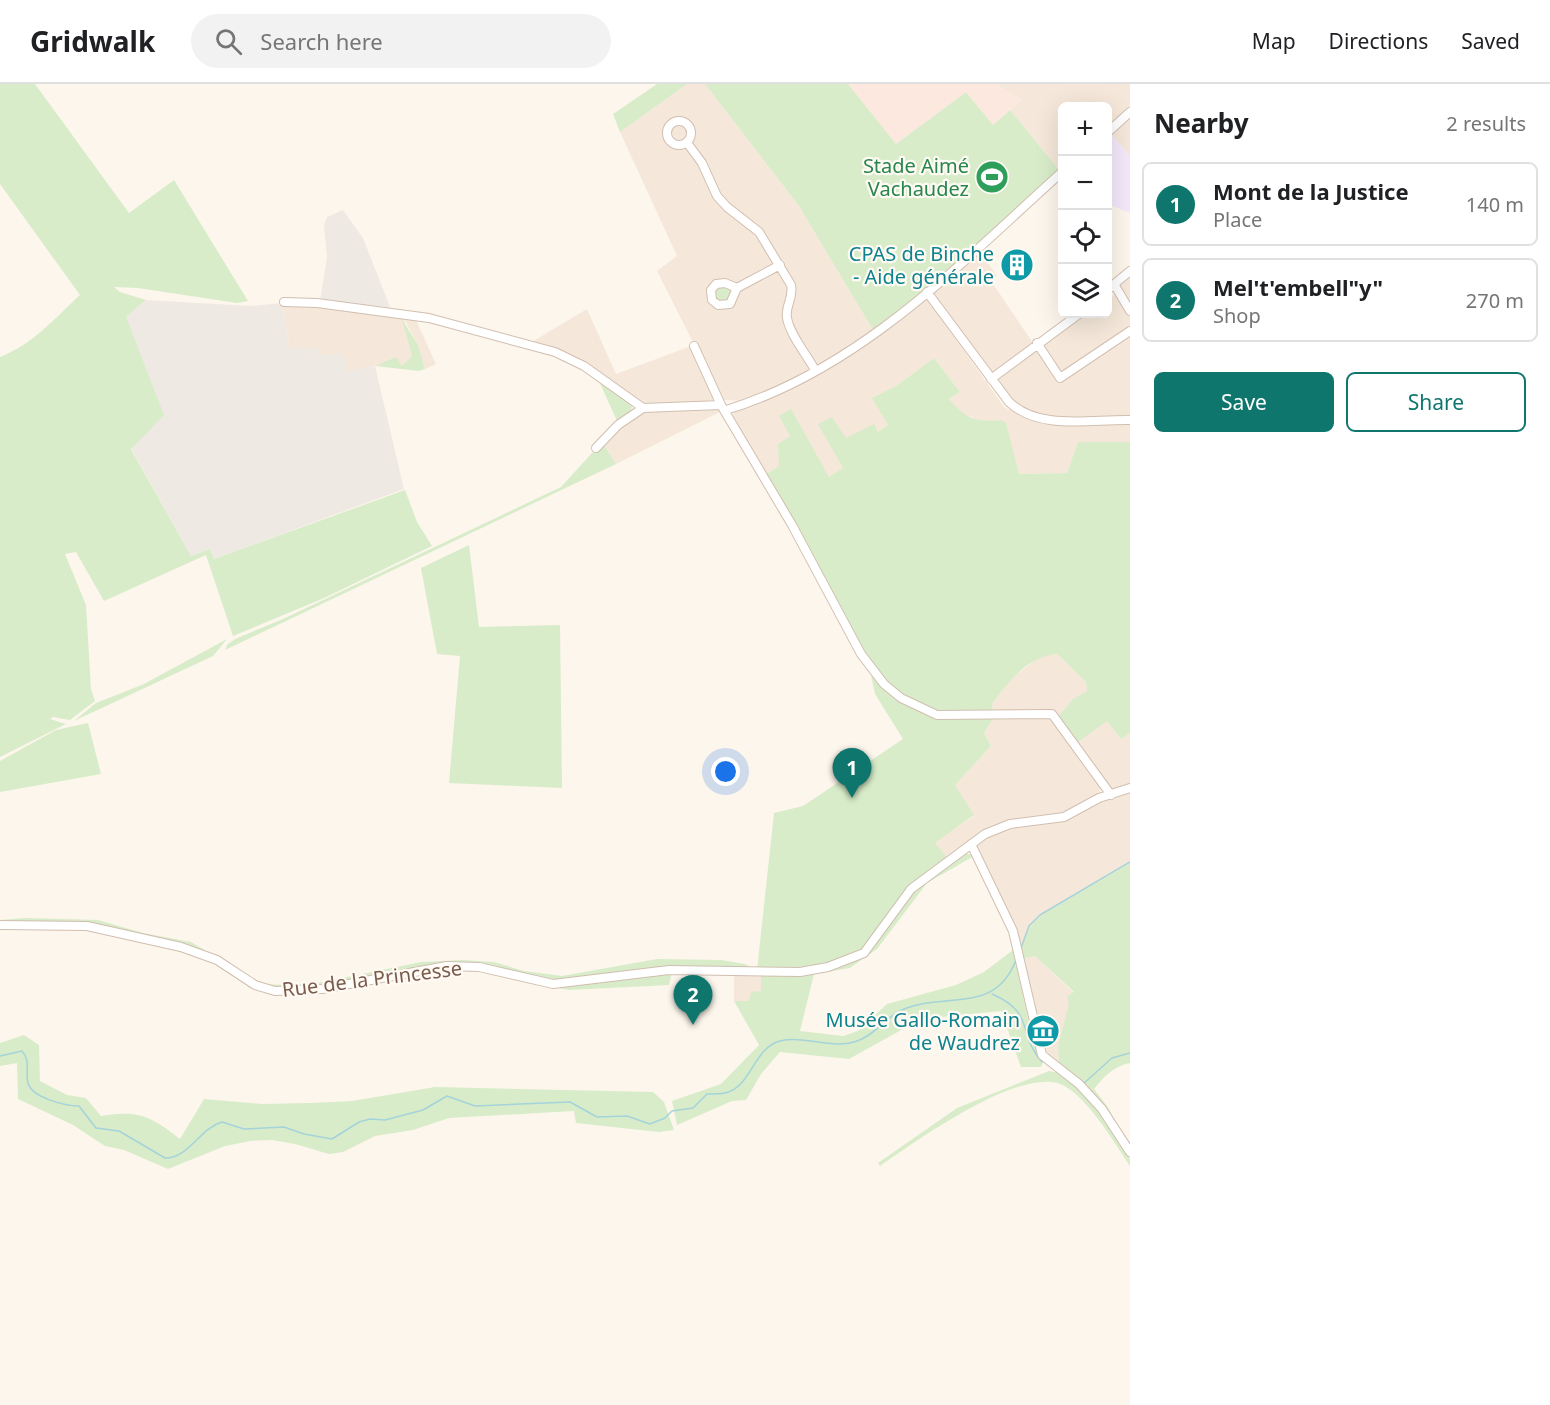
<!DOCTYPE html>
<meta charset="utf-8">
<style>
:root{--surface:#fff;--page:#f2f2f2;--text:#202124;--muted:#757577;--line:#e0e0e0;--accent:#0f766e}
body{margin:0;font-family:"Noto Sans",sans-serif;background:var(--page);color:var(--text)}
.controls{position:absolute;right:18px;top:18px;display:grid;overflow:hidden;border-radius:9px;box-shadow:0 6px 24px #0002}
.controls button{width:54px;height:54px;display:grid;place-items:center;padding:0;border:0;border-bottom:2px solid var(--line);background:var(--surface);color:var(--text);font:30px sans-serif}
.you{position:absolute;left:726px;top:688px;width:21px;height:21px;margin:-15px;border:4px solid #fff;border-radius:50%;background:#1a73e8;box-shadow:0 0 0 9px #1a73e833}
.badge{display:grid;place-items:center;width:39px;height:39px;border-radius:50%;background:var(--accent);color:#fff;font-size:20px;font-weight:700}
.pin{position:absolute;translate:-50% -50px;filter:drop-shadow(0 2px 3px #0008)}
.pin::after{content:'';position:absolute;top:32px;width:21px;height:18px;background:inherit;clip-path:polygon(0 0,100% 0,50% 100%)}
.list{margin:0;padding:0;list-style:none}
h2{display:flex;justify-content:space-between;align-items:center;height:78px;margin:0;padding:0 24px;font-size:26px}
h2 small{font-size:20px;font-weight:400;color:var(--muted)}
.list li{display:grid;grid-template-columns:39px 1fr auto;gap:18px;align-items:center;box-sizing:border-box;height:84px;margin:0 12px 12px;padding:0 12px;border:2px solid var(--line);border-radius:9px}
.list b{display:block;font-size:22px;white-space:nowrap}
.list p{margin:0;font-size:20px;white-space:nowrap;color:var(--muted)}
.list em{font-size:20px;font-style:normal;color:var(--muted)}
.actions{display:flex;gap:12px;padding:18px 24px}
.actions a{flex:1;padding:14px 0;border:2px solid var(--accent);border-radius:9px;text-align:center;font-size:21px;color:var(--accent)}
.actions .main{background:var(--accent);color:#fff}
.icon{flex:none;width:33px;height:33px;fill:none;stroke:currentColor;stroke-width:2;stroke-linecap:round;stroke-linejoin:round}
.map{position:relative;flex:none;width:1130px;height:1321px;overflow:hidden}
header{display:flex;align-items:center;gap:36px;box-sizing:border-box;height:84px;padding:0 30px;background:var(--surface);border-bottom:2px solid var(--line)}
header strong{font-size:28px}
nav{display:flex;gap:33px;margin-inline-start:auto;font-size:21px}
.search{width:420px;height:54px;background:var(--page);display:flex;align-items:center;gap:15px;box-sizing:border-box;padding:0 21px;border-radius:33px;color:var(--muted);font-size:22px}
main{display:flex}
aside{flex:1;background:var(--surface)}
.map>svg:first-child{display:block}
.residential{fill:#f5e8da}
.commercial{fill:#fde8e0}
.industrial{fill:#efe9e4}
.education{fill:#f3e8fa}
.green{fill:#d8ecc9}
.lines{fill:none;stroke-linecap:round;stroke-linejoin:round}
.stream{stroke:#a5d3da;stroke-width:1.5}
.minor-casing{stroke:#d1beb0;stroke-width:10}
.minor{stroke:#fff;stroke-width:8}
.labels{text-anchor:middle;stroke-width:4.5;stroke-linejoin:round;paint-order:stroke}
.leisure-label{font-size:20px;fill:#27864d;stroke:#fffaf3;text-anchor:end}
.culture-label{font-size:20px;fill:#0d838f;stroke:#fffaf3;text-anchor:end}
.street-label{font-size:20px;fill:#7a5c4d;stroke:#fffaf3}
</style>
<header>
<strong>Gridwalk</strong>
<div class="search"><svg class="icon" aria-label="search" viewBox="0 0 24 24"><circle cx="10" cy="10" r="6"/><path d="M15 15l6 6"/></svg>Search here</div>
<nav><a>Map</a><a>Directions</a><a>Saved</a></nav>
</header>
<main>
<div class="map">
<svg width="1130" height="1321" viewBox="0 0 1130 1321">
<rect width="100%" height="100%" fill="#fdf6ec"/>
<path class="residential" d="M687 0H705L799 122 873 246 831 276 746 317 722 316 657 187 677 172 620 48Z
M996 0H1130V24L1108 44V22H1062V84L1060 87 1010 26 1021 16Z
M1130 31V72L1110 49Z
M980 167 997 192 991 197 1033 259 992 289 932 209Z
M1130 189V224L1117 198Z
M1117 209 1130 232V245L1061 291 1041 260 1085 230H1108V215Z
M926 213 1004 323 1031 337 1045 340 1130 339V358H1079L1067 389 1019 390 1001 336 984 338 959 328 949 315 960 308 934 274 896 302 873 314 888 341 878 348 874 341 843 384 829 394 791 326 790 352 779 361V382L765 391 732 332 735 328 852 270Z
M282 219 310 220 415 234 436 280 425 285 418 261 404 235 412 272 402 282 396 274 375 282 348 287 318 272 317 264 290 265Z
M587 225 616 290 691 262 716 316 715 319 642 320 596 288 530 259Z
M1130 250V333H1039L1014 321 996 294 1032 266 1038 265 1057 296 1063 297Z
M719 324 722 327 616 380 602 358 624 339 643 327Z
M1057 570 1086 598 1087 607 1073 616 1058 633 993 629 992 620 1011 595 1041 571Z
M994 633H1050L1097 695 1100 704 1099 710 1066 730 1013 737 948 774 934 759 974 732 955 701 991 662 984 649Z
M1107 636 1121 655 1130 649V704L1114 706 1109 704 1077 659Z
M1130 707V779L1042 831 1025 852 1021 864 976 765 977 761 984 754 1014 741 1058 738 1097 716Z
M1035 872 1074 909 1058 962 1059 982 1043 969 1020 875Z
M734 891 761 892V907L749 917H734Z"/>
<path class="commercial" d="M848 0H996L1021 16 993 41 966 8 896 60Z"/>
<path class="industrial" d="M343 126 363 154 390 223 320 217 327 174 324 141 327 133Z
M146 216 250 222 282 219 290 265 318 263V272L343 269 348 287 375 282 404 405 214 475 210 465 191 472 131 364 126 233Z"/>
<path class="education" d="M1110 49 1130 72V129L1108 120V51Z"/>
<path class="green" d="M0 0H35L129 129 174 96 248 217 237 219 138 204 114 203 120 208 146 216 126 233 164 331 131 365 191 472 210 465 214 475 405 406 417 438 432 462 322 515 233 552 206 471 104 517 76 468 65 470 86 521 91 605 95 617 70 636 53 633 50 635 66 640 0 673V273C33 260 54 235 80 211L0 100Z
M657 0H687L620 48 613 30Z
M705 0H848L896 60 966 8 993 41 1010 26 1060 87 952 183 889 236 873 246 799 122Z
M729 202 733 207 731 216 722 219 715 214V205Z
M402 235 418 261 425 285 419 287 375 282 396 273 402 282 412 272Z
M934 274 960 308 949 315C964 334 977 339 1001 336L1006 339 1019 390 1067 389 1078 358H1130V649L1121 655 1107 637 1077 659 1058 633 1073 615 1087 607 1086 598 1057 570C1028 572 1009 597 992 620L994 633 984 649 991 662 955 701 974 731 935 759 948 774 917 795 902 811 873 856 859 868 842 879 792 887 630 886 557 898 477 881H427L327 902 286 906 264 903 220 873 166 857 92 841 0 839V836L26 834 98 836 143 849 191 858 262 900 285 901 318 899 421 878 462 876 494 878 524 887 562 892 657 875 721 876 745 880 757 886 774 729 803 722 903 655 875 610 871 591 896 616 938 636 946 632C913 618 893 610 871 581L765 391 779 382 778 360 790 352 779 332 791 325 829 393 843 384 818 340 832 333 846 354 874 340 878 348 888 341 872 314 896 302Z
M598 295 632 321 631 327 618 339Z
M602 358 616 380 225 566 227 561 235 555 283 535 561 403Z
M469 461 479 543 560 541 562 704 449 699 460 572 437 570 421 484Z
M227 555 213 572 74 637 96 619 144 600Z
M88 639 101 690 0 708V677L56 646Z
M963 768 974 772 927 799 877 865 850 884 814 890 800 947 843 952 858 947 887 920 956 901 984 888 1013 866 1031 948 1043 978 1041 983H1021L1001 927 940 933 912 940 849 975 780 968 761 990 746 1016 732 1017 677 1041 672 1017 721 1000 759 961 734 917H749L751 908 761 907V892L800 890 862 870 916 802Z
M1130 779V979C1113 982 1104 993 1094 1005L1107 1022 1130 1062 1059 982 1058 962 1069 920 1067 912 1074 908 1035 872 1021 875C1020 856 1028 843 1042 831Z
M672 888 669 901 569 906 522 897 539 900Z
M24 951 39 961 40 997 67 1011 86 1014 101 1032C139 1026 150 1032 180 1055L204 1015 263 1020 310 1019 352 1017 435 1003 653 1008 664 1018 674 1046 659 1048 576 1039 574 1027 449 1034 413 1046 375 1052 343 1068 329 1070 295 1060 272 1056 250 1057 225 1062 168 1085 124 1066 105 1062 73 1041 18 1015 17 979 0 982V959Z
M1049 987C1081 991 1115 1050 1130 1075V1082C1115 1060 1084 1006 1057 999 1014 987 916 1057 880 1082L878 1079 957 1024Z"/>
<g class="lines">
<path class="stream" d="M1021 864 1029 842 1040 831 1130 778
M992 910C1036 929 1017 950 1042 978
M0 972 22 967C31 977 25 987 28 999 32 1014 66 1022 79 1022L96 1044 119 1047 165 1074C189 1074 200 1044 222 1038L244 1045 284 1043 304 1050 332 1055 359 1038 370 1035 385 1036 423 1026 447 1012 475 1022 570 1018 597 1033 627 1032 650 1040 665 1034 672 1027 693 1024 707 1010C713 1010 720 1010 725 1009 752 1003 753 964 780 957 805 951 833 966 857 957 874 952 886 933 902 926 947 907 995 931 1016 876
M1083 1000 1112 974 1130 969"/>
<defs>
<path id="minor" d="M667 49a12 12 0 1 1 24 0a12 12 0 1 1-24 0Z
M1108 48 1130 28
M688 60 702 79 717 112 727 123 759 148 791 201C794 213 785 222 787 234 790 251 807 271 815 286
M1114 200 1130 227
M737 204 725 199 716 200 711 206 712 216 718 221 730 220 737 204 780 181
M1108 205 1130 187
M927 208 1009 318C1040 347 1091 335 1130 336
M284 218 317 219 429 234 555 268 584 282 643 324
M1037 259 1060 294 1130 247
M694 262 721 321 792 441 861 570 884 600 901 614 937 631 1052 630 1111 711
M991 295 1079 230
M726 326C859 286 961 179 1062 88
M596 364 618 341 643 324 721 321
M971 760 1013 847 1042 971 1079 1000 1102 1025 1130 1068
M0 841 87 842 181 863 217 876 255 901 275 907 322 905 447 882 479 883 553 900 669 886 800 888 828 883 864 869 911 805 985 750 1010 740 1064 733 1099 714 1130 704"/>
</defs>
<use href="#minor" class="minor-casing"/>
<use href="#minor" class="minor"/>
</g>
<defs>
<symbol id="stadium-disc" viewBox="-11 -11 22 22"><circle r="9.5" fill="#2e9e5b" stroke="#fffaf3"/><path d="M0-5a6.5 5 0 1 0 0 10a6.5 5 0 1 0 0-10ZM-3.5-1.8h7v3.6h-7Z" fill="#fff"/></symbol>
<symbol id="building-disc" viewBox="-11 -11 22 22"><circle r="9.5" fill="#0f9aa8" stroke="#fffaf3"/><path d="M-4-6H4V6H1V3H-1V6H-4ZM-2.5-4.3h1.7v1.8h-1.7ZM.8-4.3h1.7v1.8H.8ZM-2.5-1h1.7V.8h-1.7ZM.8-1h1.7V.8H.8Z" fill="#fff"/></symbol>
<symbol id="museum-disc" viewBox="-11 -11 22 22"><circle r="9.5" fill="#0f9aa8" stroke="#fffaf3"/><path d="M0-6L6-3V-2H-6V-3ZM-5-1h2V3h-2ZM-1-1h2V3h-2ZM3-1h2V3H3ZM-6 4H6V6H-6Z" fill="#fff"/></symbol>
</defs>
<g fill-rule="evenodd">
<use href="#stadium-disc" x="973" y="74" width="38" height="38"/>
<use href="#building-disc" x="998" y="162" width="38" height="38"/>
<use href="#museum-disc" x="1024" y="928" width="38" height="38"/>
</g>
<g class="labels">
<g class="leisure-label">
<text x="969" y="89">Stade Aimé<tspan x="969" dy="23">Vachaudez</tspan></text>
</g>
<g class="culture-label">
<text x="994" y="177">CPAS de Binche<tspan x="994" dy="23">- Aide générale</tspan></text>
<text x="1020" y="943">Musée Gallo-Romain<tspan x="1020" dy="23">de Waudrez</tspan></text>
</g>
<g class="street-label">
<text transform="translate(372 895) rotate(-7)" y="7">Rue de la Princesse</text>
</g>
</g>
</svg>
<div class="controls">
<button>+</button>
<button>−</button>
<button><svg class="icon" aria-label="locate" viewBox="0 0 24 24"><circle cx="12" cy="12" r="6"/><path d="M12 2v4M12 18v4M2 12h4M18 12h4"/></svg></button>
<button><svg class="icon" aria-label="layers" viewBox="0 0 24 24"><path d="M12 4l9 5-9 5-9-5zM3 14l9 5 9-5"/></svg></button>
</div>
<div class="you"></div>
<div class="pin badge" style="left:852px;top:714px">1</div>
<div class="pin badge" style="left:693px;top:941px">2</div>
</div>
<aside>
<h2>Nearby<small>2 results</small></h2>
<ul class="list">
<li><span class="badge">1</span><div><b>Mont de la Justice</b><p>Place</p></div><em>140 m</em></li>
<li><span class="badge">2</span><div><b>Mel't'embell&quot;y&quot;</b><p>Shop</p></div><em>270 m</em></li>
</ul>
<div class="actions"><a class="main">Save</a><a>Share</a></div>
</aside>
</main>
